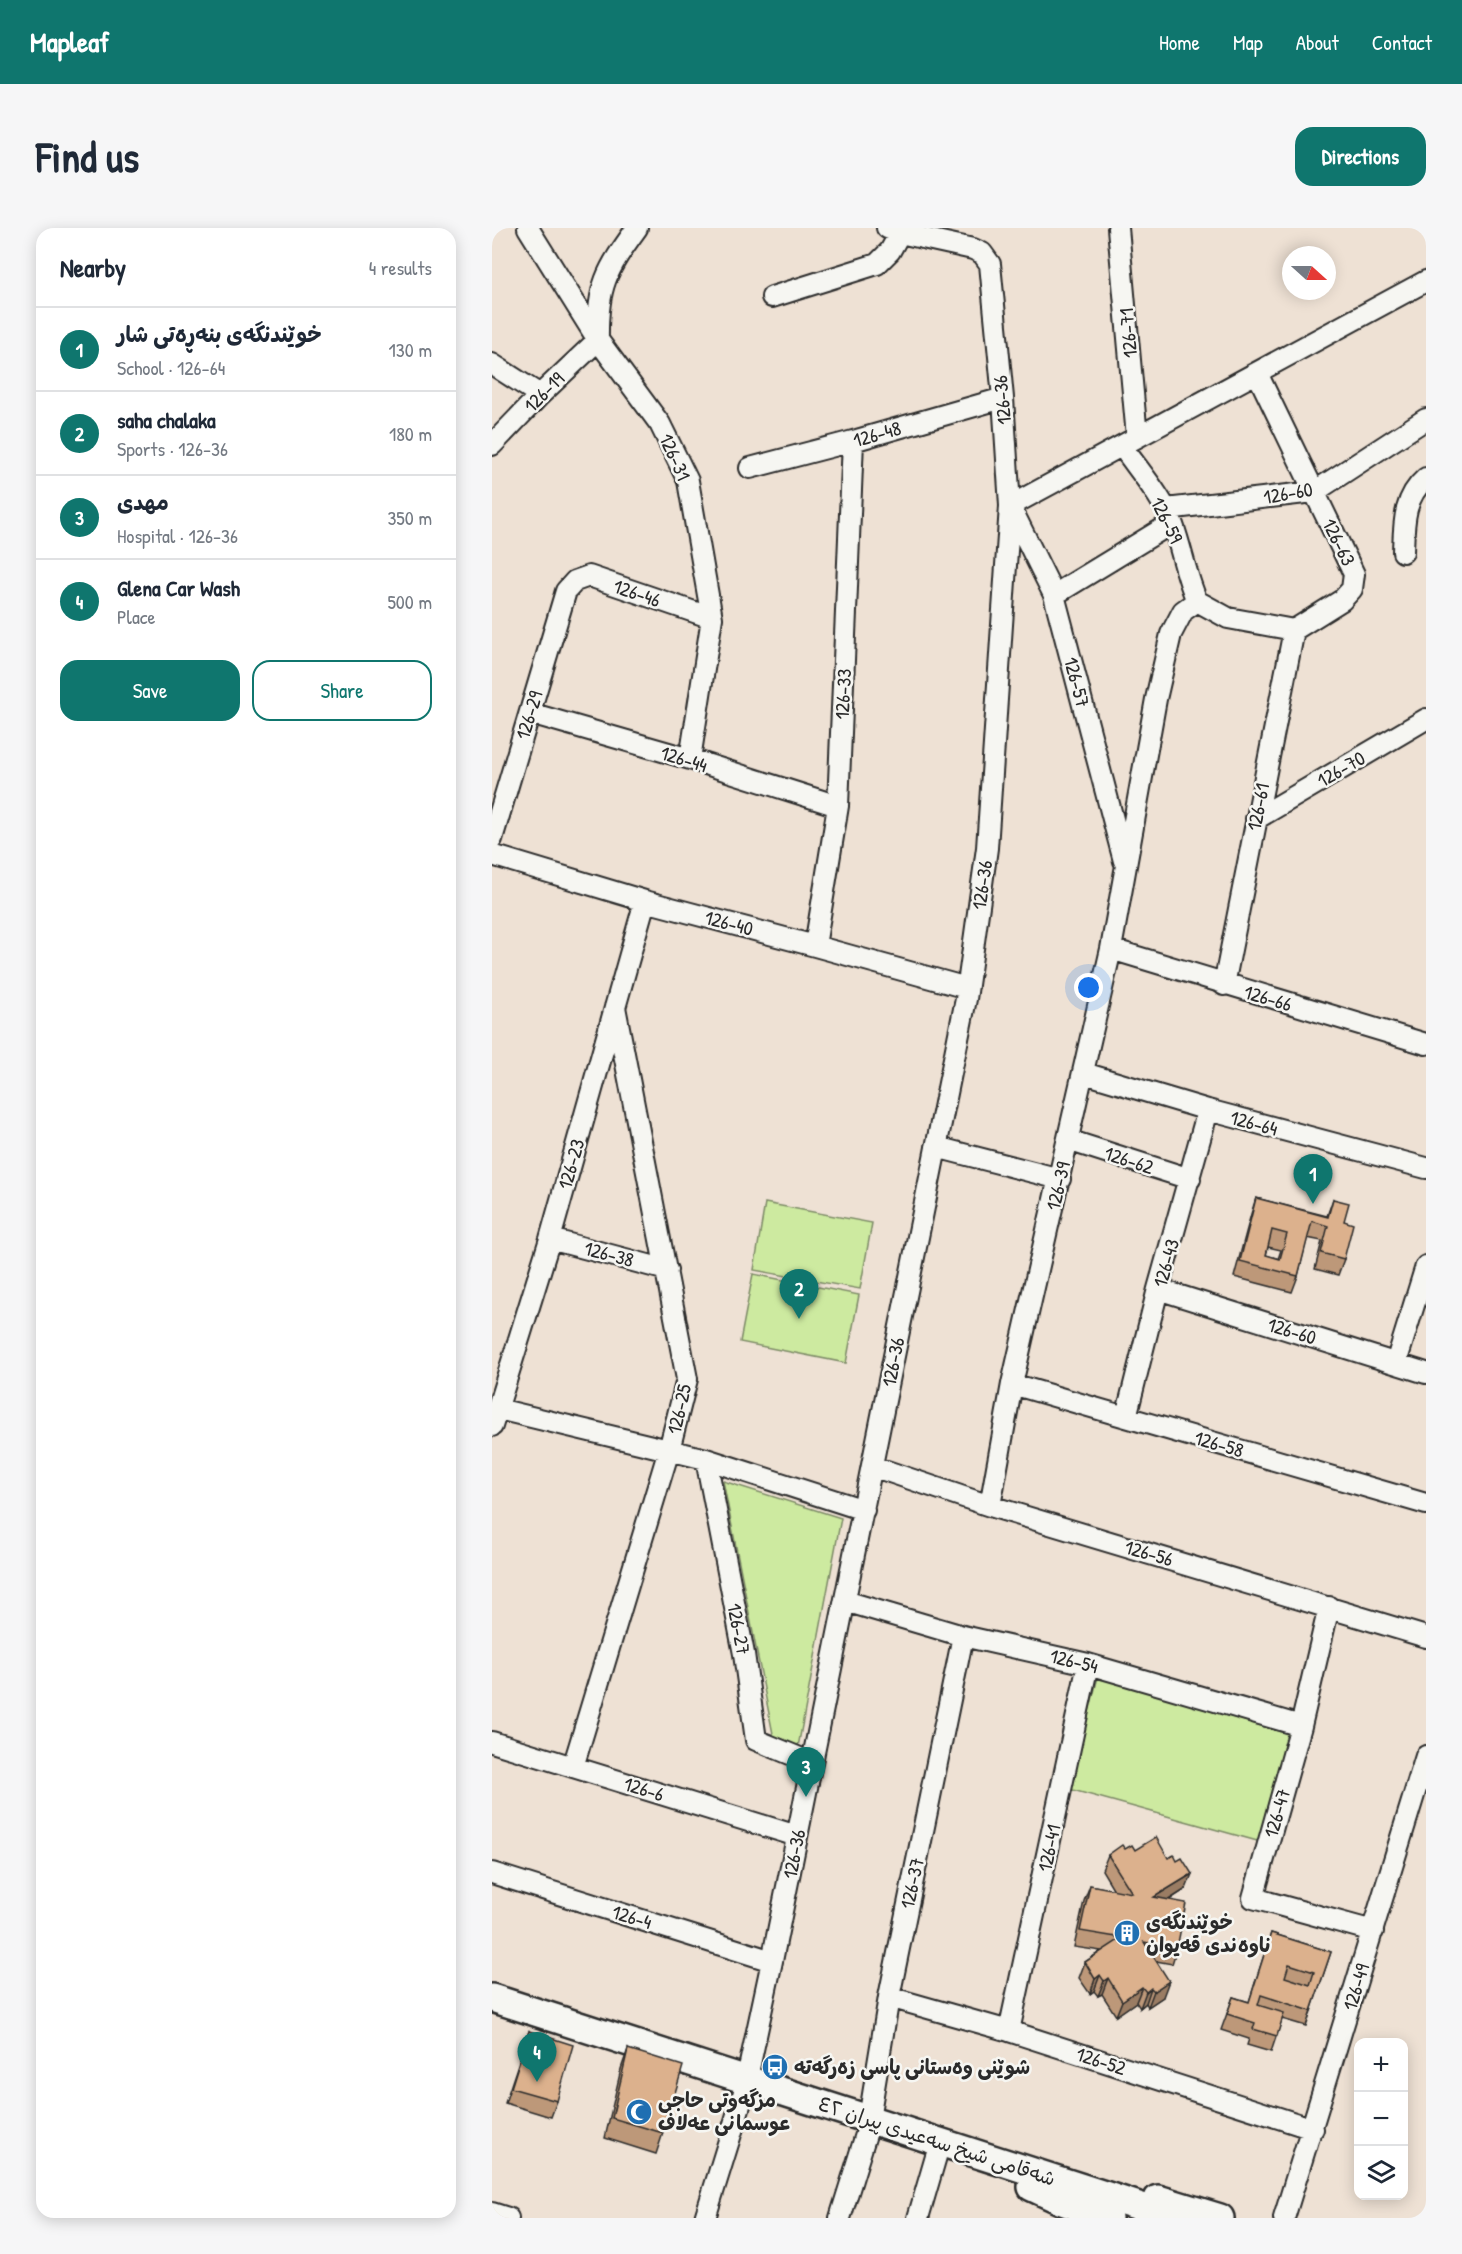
<!DOCTYPE html>
<meta charset="utf-8">
<style>
:root{--surface:#fff;--page:#f6f6f7;--text:#1f2937;--muted:#747a83;--line:#e0e1e3;--accent:#0f766e}
body{margin:0;font-family:"Patrick Hand","Playpen Sans Arabic",sans-serif;background:var(--page);color:var(--text)}
.controls{position:absolute;right:18px;bottom:18px;display:grid;overflow:hidden;border-radius:12px;box-shadow:0 3px 15px #0003}
.controls button{width:54px;height:54px;display:grid;place-items:center;padding:0;border:0;border-bottom:2px solid var(--line);background:var(--surface);color:var(--text);font:30px sans-serif}
.compass{position:absolute;left:790px;top:18px;width:54px;height:54px;border-radius:50%;background:var(--surface);box-shadow:0 3px 15px #0003;rotate:111deg}
.you{position:absolute;left:597px;top:760px;width:21px;height:21px;margin:-15px;border:4px solid #fff;border-radius:50%;background:#1a73e8;box-shadow:0 0 0 9px #1a73e833}
.badge{display:grid;place-items:center;width:39px;height:39px;border-radius:50%;background:var(--accent);color:#fff;font-size:20px;font-weight:700}
.pin{position:absolute;translate:-50% -50px;filter:drop-shadow(0 2px 3px #0008)}
.pin::after{content:'';position:absolute;top:32px;width:21px;height:18px;background:inherit;clip-path:polygon(0 0,100% 0,50% 100%)}
.list{margin:0;padding:0;list-style:none}
h2{display:flex;justify-content:space-between;align-items:center;height:78px;margin:0;padding:0 24px;font-size:26px}
h2 small{font-size:20px;font-weight:400;color:var(--muted)}
.list li{display:grid;grid-template-columns:39px 1fr auto;gap:18px;align-items:center;box-sizing:border-box;height:84px;padding:0 24px;border-top:2px solid var(--line)}
.list b{display:block;font-size:22px;white-space:nowrap}
.list p{margin:0;font-size:20px;white-space:nowrap;color:var(--muted)}
.list em{font-size:20px;font-style:normal;color:var(--muted)}
.actions{display:flex;gap:12px;padding:18px 24px}
.actions a{flex:1;padding:14px 0;border:2px solid var(--accent);border-radius:18px;text-align:center;font-size:21px;color:var(--accent)}
.actions .main{background:var(--accent);color:#fff}
.icon{flex:none;width:33px;height:33px;fill:none;stroke:currentColor;stroke-width:2;stroke-linecap:round;stroke-linejoin:round}
.map{position:relative;flex:none;width:934px;height:1990px;overflow:hidden;border-radius:18px}
header{display:flex;align-items:center;gap:36px;box-sizing:border-box;height:84px;padding:0 30px;background:var(--accent);color:#fff}
header strong{font-size:28px}
nav{display:flex;gap:33px;margin-inline-start:auto;font-size:21px}
.intro{display:flex;align-items:center;justify-content:space-between;box-sizing:border-box;height:144px;padding:0 36px}
h1{margin:0;font-size:42px}
.button{padding:15px 27px;border-radius:18px;background:var(--accent);color:#fff;font-size:21px;font-weight:700}
main{display:flex;gap:36px;padding:0 36px}
aside{flex:1;background:var(--surface);border-radius:18px;box-shadow:0 3px 15px #0003}
.map>svg:first-child{display:block}
.green{fill:#cdeaa0;stroke:#7c8a66;stroke-width:1.5}
.lines{fill:none;stroke-linecap:round;stroke-linejoin:round}
.minor-casing{stroke:#2b2b2b;stroke-width:24}
.secondary-casing{stroke:#2b2b2b;stroke-width:32}
.minor{stroke:#f6f6f2;stroke-width:20}
.secondary{stroke:#f6f6f2;stroke-width:27}
.wall{fill:#bd9879;stroke:#2b2b2b;stroke-width:1.5;fill-rule:evenodd}
.shaded-wall{fill:#9a7c63;stroke:#2b2b2b;stroke-width:1.5}
.building{fill:#dcb18d;stroke:#2b2b2b;stroke-width:1.5;fill-rule:evenodd}
.labels{text-anchor:middle;stroke-width:5;stroke-linejoin:round;paint-order:stroke}
.street-label{font-size:20px;fill:#2b2b2b;stroke:#f6f6f2}
.poi-label{font-size:20px;font-weight:bold;fill:#2b2b2b;stroke:#f6f6f2;text-anchor:start}
</style>
<header>
<strong>Mapleaf</strong>
<nav><a>Home</a><a>Map</a><a>About</a><a>Contact</a></nav>
</header>
<div class="intro"><h1>Find us</h1><a class="button">Directions</a></div>
<main>
<aside>
<h2>Nearby<small>4 results</small></h2>
<ul class="list">
<li><span class="badge">1</span><div><b>خوێندنگەی بنەڕەتی شار</b><p>School · 126-64</p></div><em>130 m</em></li>
<li><span class="badge">2</span><div><b>saha chalaka</b><p>Sports · 126-36</p></div><em>180 m</em></li>
<li><span class="badge">3</span><div><b>مهدی</b><p>Hospital · 126-36</p></div><em>350 m</em></li>
<li><span class="badge">4</span><div><b>Glena Car Wash</b><p>Place</p></div><em>500 m</em></li>
</ul>
<div class="actions"><a class="main">Save</a><a>Share</a></div>
</aside>
<div class="map">
<svg width="934" height="1990" viewBox="0 0 934 1990">
<rect width="100%" height="100%" fill="#eee1d4"/>
<filter id="ink" filterUnits="userSpaceOnUse"><feTurbulence type="fractalNoise" baseFrequency=".0167" numOctaves="2"/><feDisplacementMap in="SourceGraphic" scale="12" xChannelSelector="R" yChannelSelector="G"/><feConvolveMatrix kernelMatrix="1 2 1 2 8 2 1 2 1" color-interpolation-filters="sRGB"/></filter>
<g filter="url(#ink)">
<path class="green" d="M273 975 380 995 368 1061 262 1042Z
M261 1046 367 1067 354 1135 248 1114Z
M231 1253 349 1290 306 1519 282 1511Z
M606 1449 796 1506 769 1614 577 1561Z"/>
<g class="lines">
<defs>
<path id="minor" d="M36 0 106 112 168 196 196 253 220 390 198 531
M626 0 645 209
M280 69 385 36 398 23 408 5
M106 112C105 58 114 43 145 0
M0 136 48 167
M0 217 48 167 106 112
M630 218C647 243 670 268 681 297 690 322 694 348 705 373
M258 240 361 213 511 170
M674 281 822 264 934 191
M911 324C912 296 911 270 934 250
M562 367 680 295
M705 373 736 390 802 402 850 372 860 361 862 346 765 145
M38 485 198 531 346 578
M764 591 934 491
M0 611 74 363 83 353 97 348 220 390
M0 627 153 673 323 718 475 760
M632 633 562 367 518 278 934 53
M323 718 346 578 361 213
M619 721 934 816
M732 757 802 402
M592 845 716 882 934 940
M576 912 698 951
M444 919 568 951
M58 1011 175 1042
M666 1061 934 1145
M904 1135 934 1038
M520 1156 934 1276
M6 1181 214 1231 372 1282
M634 1189 666 1061 716 882
M0 1198 58 1011 153 673
M214 1231 252 1426 264 1512 320 1535
M380 1238 498 1278 934 1409
M498 1278 520 1156 619 721 664 471 679 406 691 383 705 373
M353 1373 471 1408 596 1436 809 1498
M837 1379 809 1498 761 1670 881 1703
M0 1514 305 1608
M81 1539 177 1222 195 1151 123 779
M0 1645 280 1733
M397 1769 517 1803 821 1901
M517 1803 596 1436
M0 1985 16 1990
M213 1990 252 1864 280 1733 474 771 495 620 518 278 511 170 498 36 490 25 481 21 408 5 395 0
M348 1990 375 1903 397 1769 471 1408
M426 1990 445 1925
M792 1990 934 1528"/>
<path id="secondary" d="M0 1770 684 1990
M540 1959 568 1972 616 1990
M666 1971 728 1990"/>
</defs>
<use href="#minor" class="minor-casing"/>
<use href="#secondary" class="secondary-casing"/>
<use href="#minor" class="minor"/>
<use href="#secondary" class="secondary"/>
</g>
<path class="wall" d="M764 970 835 988 841 971 852 993V1031L846 1047 823 1041 830 1013 815 1010 806 1048 800 1064 742 1049 759 986ZM776 1019 789 1022 786 1031 774 1027Z
M633 1621 643 1622 694 1661 677 1672 685 1720 680 1736 664 1733 671 1769 656 1779 654 1775 648 1780 644 1774 624 1788 610 1766 606 1768 602 1763 598 1766 587 1750 593 1734 609 1723 582 1719 592 1673 598 1657 622 1662 610 1642 616 1627Z
M779 1705 839 1724 814 1798 790 1791 779 1824 755 1817 757 1811 729 1802 741 1769 757 1774Z
M37 1803 65 1873 59 1889 13 1875Z
M136 1821 171 1905 164 1926 113 1910 129 1841Z"/>
<path class="shaded-wall" d="M700 1646 694 1661 656 1685 662 1669Z
M608 1747 602 1763 598 1766 603 1751Z
M616 1750 610 1766 606 1768 612 1753Z
M677 1753 671 1769 656 1779 662 1763Z
M650 1759 644 1774 624 1788 630 1773Z
M659 1760 654 1775 648 1780 654 1764Z"/>
<path class="building" d="M764 970 836 989 841 971 857 975 852 993 861 996 852 1031 829 1025 836 998 820 993 806 1048 748 1033ZM780 1002 795 1006 788 1031 774 1027Z
M664 1609 676 1630 682 1627 685 1633 690 1630 700 1646 662 1669 694 1675 685 1720 652 1714 677 1753 662 1763 659 1760 654 1764 650 1759 630 1773 616 1750 612 1753 608 1747 603 1751 593 1734 630 1710 588 1703 598 1657 640 1665 616 1627 630 1617 633 1621 640 1617 643 1622Z
M779 1705 839 1724 819 1783 769 1767 766 1777 792 1785 785 1808 761 1801 763 1795 735 1786 741 1769 757 1774ZM797 1736 822 1744 818 1757 793 1749Z
M37 1803 81 1817 65 1873 19 1860Z
M136 1821 191 1838 171 1905 120 1890Z"/>
</g>
<defs>
<symbol id="building-disc" viewBox="-11 -11 22 22"><circle r="9.5" fill="#1f6fb2" stroke="#f6f6f2"/><path d="M-4-6H4V6H1V3H-1V6H-4ZM-2.5-4.3h1.7v1.8h-1.7ZM.8-4.3h1.7v1.8H.8ZM-2.5-1h1.7V.8h-1.7ZM.8-1h1.7V.8H.8Z" fill="#fff"/></symbol>
<symbol id="bus-disc" viewBox="-11 -11 22 22"><circle r="9.5" fill="#1f6fb2" stroke="#f6f6f2"/><path d="M-5-6H5V4H4V6H2V4H-2V6H-4V4H-5ZM-3.5-4V0h7V-4ZM-3.5 1.2v1.5H-2V1.2ZM2 1.2v1.5H3.5V1.2Z" fill="#fff"/></symbol>
<symbol id="mosque-disc" viewBox="-11 -11 22 22"><circle r="9.5" fill="#1f6fb2" stroke="#f6f6f2"/><path d="M3.5-4.9A6 6 0 1 0 3.5 4.9A5 5 0 1 1 3.5-4.9Z" fill="#fff"/></symbol>
</defs>
<g fill-rule="evenodd">
<use href="#building-disc" x="620" y="1690" width="30" height="30"/>
<use href="#bus-disc" x="268" y="1824" width="30" height="30"/>
<use href="#mosque-disc" x="132" y="1869" width="30" height="30"/>
</g>
<g class="labels">
<g class="street-label">
<text transform="translate(636 105) rotate(-95)" y="7">126-71</text>
<text transform="translate(52 164) rotate(-45)" y="7">126-19</text>
<text transform="translate(510 172) rotate(-95)" y="7">126-36</text>
<text transform="translate(385 206) rotate(-16)" y="7">126-48</text>
<text transform="translate(183 229) rotate(66)" y="7">126-31</text>
<text transform="translate(796 265) rotate(-10)" y="7">126-60</text>
<text transform="translate(675 292) rotate(64)" y="7">126-59</text>
<text transform="translate(847 314) rotate(64)" y="7">126-63</text>
<text transform="translate(145 365) rotate(19)" y="7">126-46</text>
<text transform="translate(585 454) rotate(75)" y="7">126-57</text>
<text transform="translate(351 466) rotate(-87)" y="7">126-33</text>
<text transform="translate(37 487) rotate(-73)" y="7">126-29</text>
<text transform="translate(192 531) rotate(17)" y="7">126-44</text>
<text transform="translate(849 541) rotate(-30)" y="7">126-70</text>
<text transform="translate(766 579) rotate(-79)" y="7">126-61</text>
<text transform="translate(490 657) rotate(-82)" y="7">126-36</text>
<text transform="translate(237 695) rotate(15)" y="7">126-40</text>
<text transform="translate(776 770) rotate(16)" y="7">126-66</text>
<text transform="translate(762 895) rotate(15)" y="7">126-64</text>
<text transform="translate(637 932) rotate(18)" y="7">126-62</text>
<text transform="translate(79 936) rotate(-74)" y="7">126-23</text>
<text transform="translate(566 958) rotate(-77)" y="7">126-39</text>
<text transform="translate(117 1026) rotate(15)" y="7">126-38</text>
<text transform="translate(674 1035) rotate(-74)" y="7">126-43</text>
<text transform="translate(800 1103) rotate(17)" y="7">126-60</text>
<text transform="translate(401 1134) rotate(-79)" y="7">126-36</text>
<text transform="translate(187 1181) rotate(-77)" y="7">126-25</text>
<text transform="translate(727 1216) rotate(16)" y="7">126-58</text>
<text transform="translate(657 1325) rotate(16)" y="7">126-56</text>
<text transform="translate(247 1401) rotate(79)" y="7">126-27</text>
<text transform="translate(582 1433) rotate(14)" y="7">126-54</text>
<text transform="translate(152 1561) rotate(17)" y="7">126-6</text>
<text transform="translate(785 1585) rotate(-74)" y="7">126-47</text>
<text transform="translate(557 1620) rotate(-78)" y="7">126-41</text>
<text transform="translate(302 1626) rotate(-79)" y="7">126-36</text>
<text transform="translate(420 1655) rotate(-78)" y="7">126-37</text>
<text transform="translate(140 1689) rotate(17)" y="7">126-4</text>
<text transform="translate(864 1759) rotate(-73)" y="7">126-49</text>
<text transform="translate(609 1833) rotate(18)" y="7">126-52</text>
<text transform="translate(445 1913) rotate(18)" y="7">شەقامی شیخ سەعیدی پیران ٤٢</text>
</g>
<g class="poi-label">
<text x="654" y="1701">خوێندنگەی<tspan x="654" dy="23">ناوەندی قەیوان</tspan></text>
<text x="302" y="1846">شوێنی وەستانی پاسی زەرگەتە</text>
<text x="166" y="1879">مزگەوتی حاجی<tspan x="166" dy="23">عوسمانی عەلاف</tspan></text>
</g>
</g>
</svg>
<div class="controls">
<button>+</button>
<button>−</button>
<button><svg class="icon" aria-label="layers" viewBox="0 0 24 24"><path d="M12 4l9 5-9 5-9-5zM3 14l9 5 9-5"/></svg></button>
</div>
<svg class="compass" viewBox="-18 -18 36 36"><path d="M0-13l5 13h-10z" fill="#e53935"/><path d="M0 13l5-13h-10z" fill="#747a83"/></svg>
<div class="you"></div>
<div class="pin badge" style="left:821px;top:976px">1</div>
<div class="pin badge" style="left:307px;top:1091px">2</div>
<div class="pin badge" style="left:314px;top:1569px">3</div>
<div class="pin badge" style="left:45px;top:1854px">4</div>
</div>
</main>
